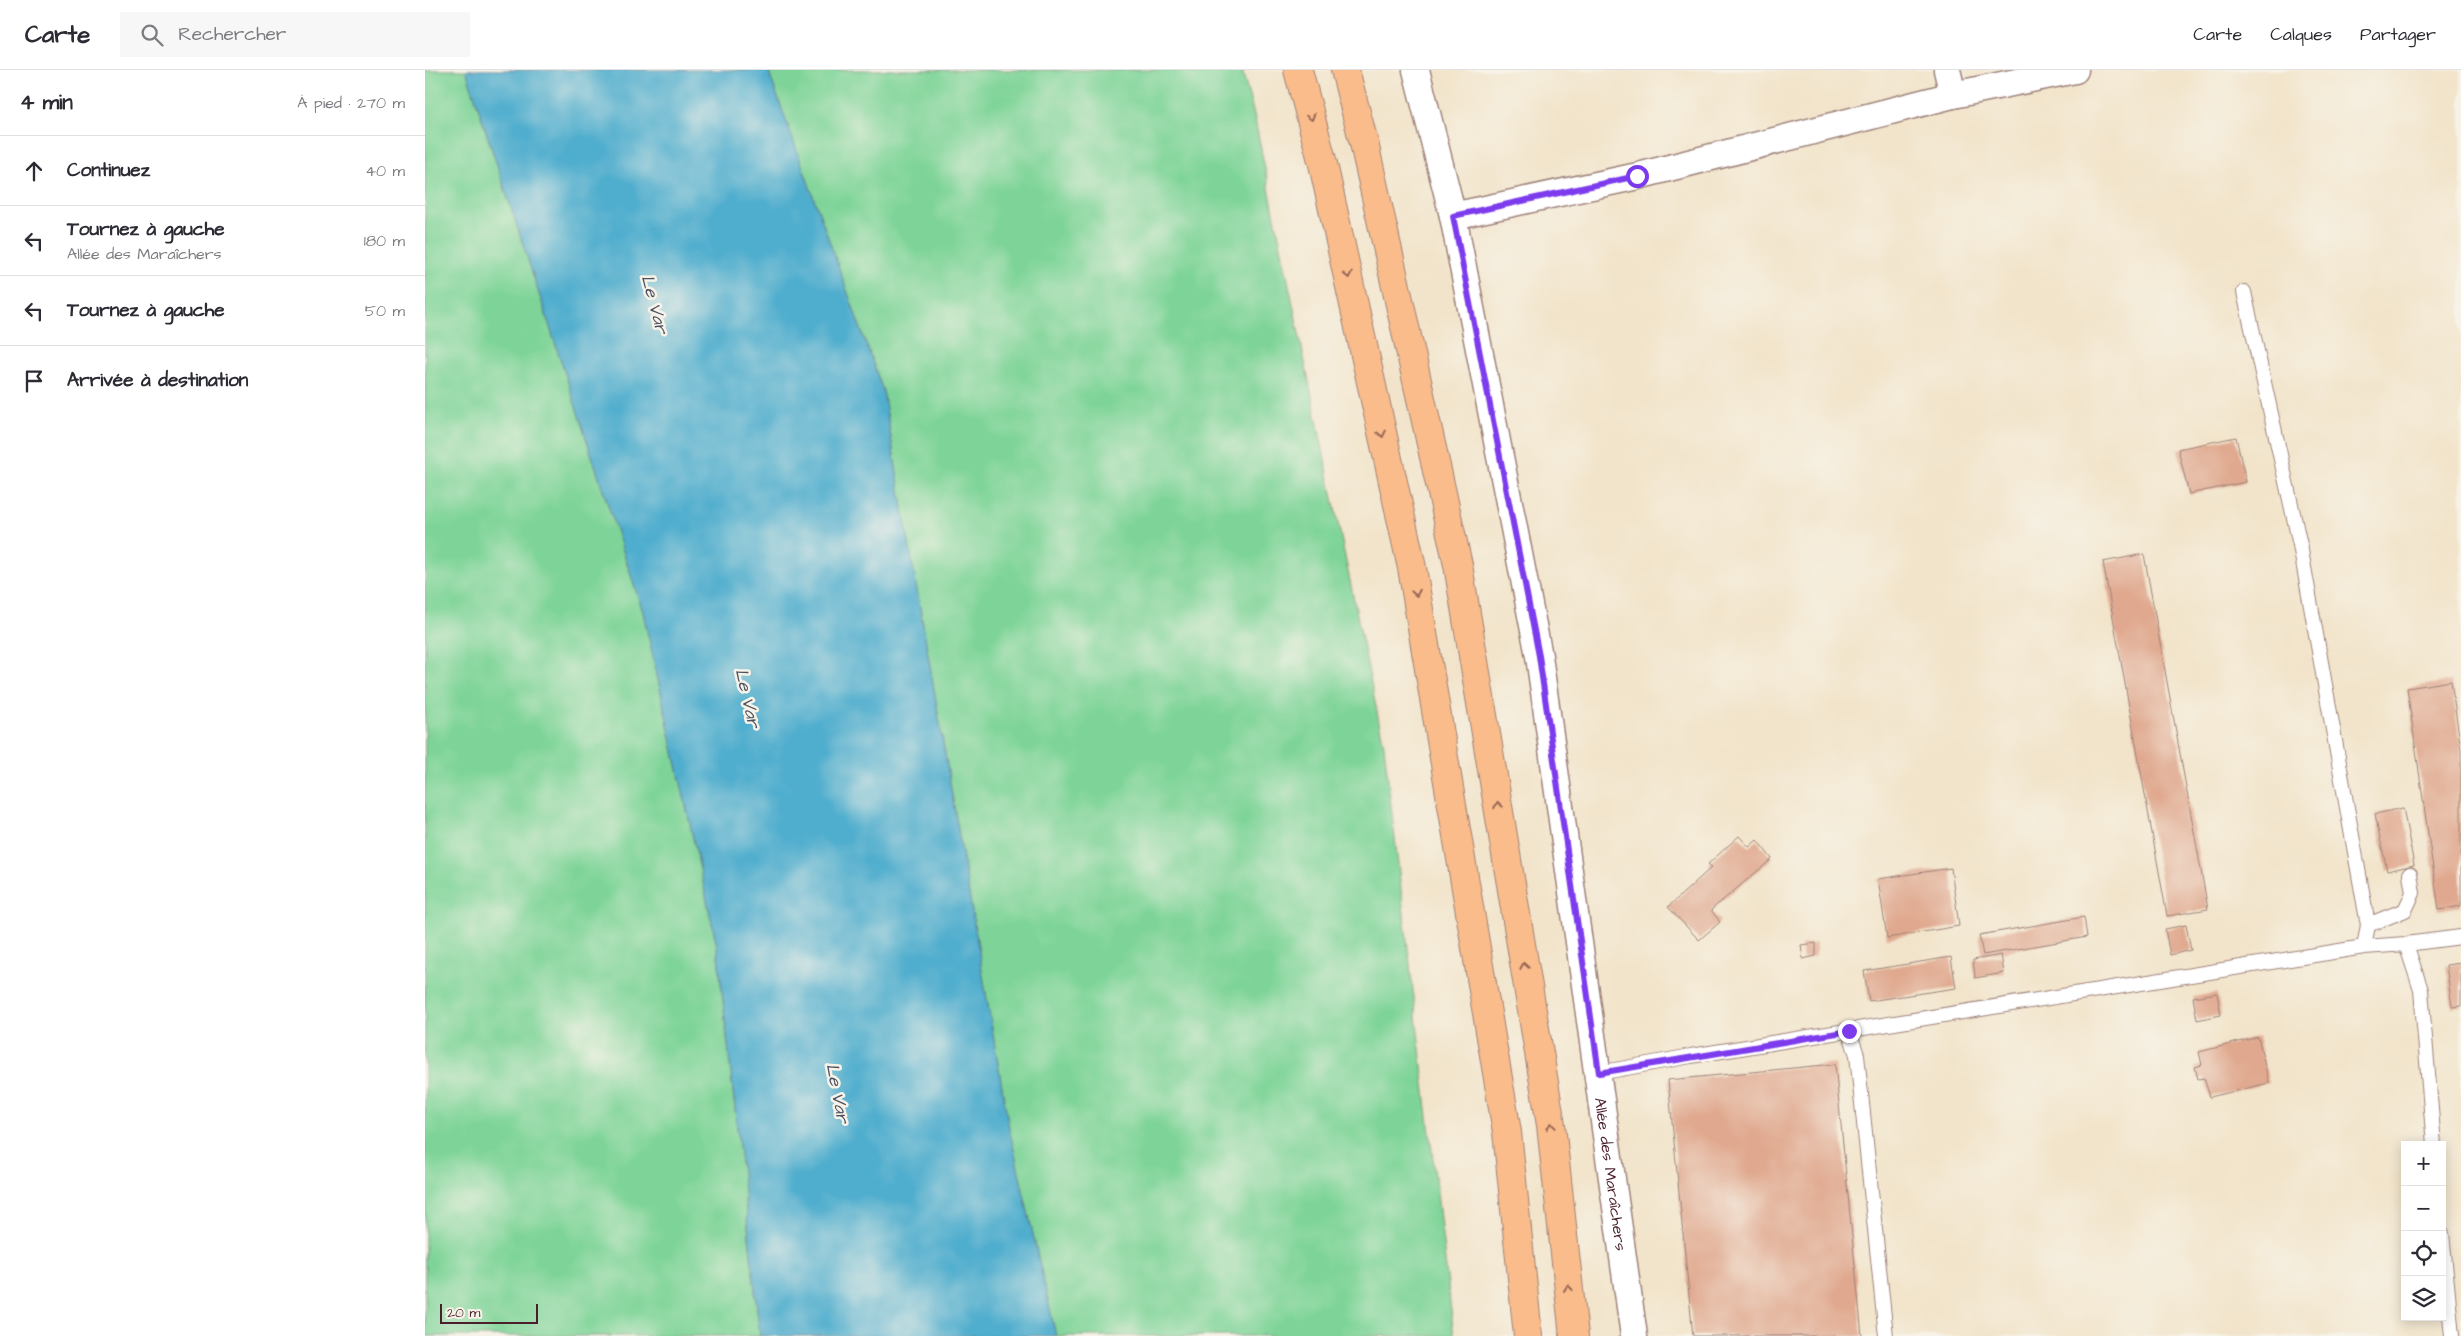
<!DOCTYPE html>
<html lang="fr">
<meta charset="utf-8">
<style>
:root{--surface:#fff;--page:#f7f7f7;--text:#2b2b33;--muted:#7c7c81;--line:#e1e1e2}
body{margin:0;font-family:"Architects Daughter",sans-serif;background:var(--page);color:var(--text)}
.controls{position:absolute;right:15px;bottom:15px;display:grid;overflow:hidden;border-radius:0px;box-shadow:0 2px 12px #0003}
.controls button{width:45px;height:45px;display:grid;place-items:center;padding:0;border:0;border-bottom:1px solid var(--line);background:var(--surface);color:var(--text);font:25px sans-serif}
.scale{position:absolute;left:15px;bottom:12px;width:98px;box-sizing:border-box;padding-left:5px;border:2px solid #4a1f2b;border-top:0;font-size:14px;line-height:18px;white-space:nowrap;color:#4a1f2b;-webkit-text-stroke:4px #f7f3e8;paint-order:stroke}
.stop{position:absolute;width:15px;height:15px;margin:-11px;border:4px solid #7c3aed;border-radius:50%;background:#fff}
.stop.end{background:#7c3aed;border-color:#fff;box-shadow:0 1px 5px #0008}
.list{margin:0;padding:0;list-style:none}
h2{display:flex;justify-content:space-between;align-items:center;height:65px;margin:0;padding:0 20px;font-size:21px}
h2 small{font-size:16px;font-weight:400;color:var(--muted)}
.list li{display:grid;grid-template-columns:32px 1fr auto;gap:15px;align-items:center;box-sizing:border-box;height:70px;padding:0 20px;border-top:1px solid var(--line)}
.list b{display:block;font-size:19px;white-space:nowrap}
.list p{margin:0;font-size:16px;white-space:nowrap;color:var(--muted)}
.list em{font-size:16px;font-style:normal;color:var(--muted)}
.icon{flex:none;width:28px;height:28px;fill:none;stroke:currentColor;stroke-width:2;stroke-linecap:round;stroke-linejoin:round}
.map{position:relative;flex:none;width:2036px;height:1266px;overflow:hidden}
header{display:flex;align-items:center;gap:30px;box-sizing:border-box;height:70px;padding:0 25px;background:var(--surface);border-bottom:1px solid var(--line)}
header strong{font-size:24px}
nav{display:flex;gap:28px;margin-inline-start:auto;font-size:18px}
.search{width:350px;height:45px;background:var(--page);display:flex;align-items:center;gap:12px;box-sizing:border-box;padding:0 18px;border-radius:0px;color:var(--muted);font-size:19px}
main{display:flex}
aside{flex:1;background:var(--surface)}
.map>svg:first-child{display:block}
.green{fill:#7ed498;stroke:#647a62}
.water{fill:#50adce;stroke:#4d667c}
.building{fill:#e0a98f}
.lines{fill:none;stroke-linecap:round;stroke-linejoin:round}
.service-casing{stroke:#9e827a;stroke-width:16}
.minor-casing{stroke:#9e827a;stroke-width:29}
.trunk-casing{stroke:#9e827a;stroke-width:30}
.service{stroke:#fff;stroke-width:14}
.minor{stroke:#fff;stroke-width:26}
.trunk{stroke:#f9bc8a;stroke-width:28}
.oneway{stroke:#996656}
.route{stroke:#7c3aed;stroke-width:6}
.labels{text-anchor:middle;stroke-width:5;stroke-linejoin:round;paint-order:stroke}
.street-label{font-size:16px;fill:#4a1f2b;stroke:#f7f3e8}
.water-label{font-size:18px;font-style:italic;fill:#4c5164;stroke:#f7f3e8}
</style>
<header>
<strong>Carte</strong>
<div class="search"><svg class="icon" aria-label="search" viewBox="0 0 24 24"><circle cx="10" cy="10" r="6"/><path d="M15 15l6 6"/></svg>Rechercher</div>
<nav><a>Carte</a><a>Calques</a><a>Partager</a></nav>
</header>
<main>
<aside>
<h2>4 min<small>À pied · 270 m</small></h2>
<ul class="list">
<li><svg class="icon" aria-label="ahead" viewBox="0 0 24 24"><path d="M12 20V5M6 11l6-6 6 6"/></svg><div><b>Continuez</b></div><em>40 m</em></li>
<li><svg class="icon" aria-label="left" viewBox="0 0 24 24"><path d="M17 20v-9H6M10 6l-5 5 5 5"/></svg><div><b>Tournez à gauche</b><p>Allée des Maraîchers</p></div><em>180 m</em></li>
<li><svg class="icon" aria-label="left" viewBox="0 0 24 24"><path d="M17 20v-9H6M10 6l-5 5 5 5"/></svg><div><b>Tournez à gauche</b></div><em>50 m</em></li>
<li><svg class="icon" aria-label="arrive" viewBox="0 0 24 24"><path d="M6 21V4h12l-3 4 3 4H6"/></svg><div><b>Arrivée à destination</b></div></li>
</ul>
</aside>
<div class="map">
<svg width="2036" height="1266" viewBox="0 0 2036 1266">
<rect width="100%" height="100%" fill="#f7f3e8"/>
<filter id="ink" filterUnits="userSpaceOnUse"><feTurbulence type="fractalNoise" baseFrequency=".02" numOctaves="2"/><feDisplacementMap in="SourceGraphic" scale="10" xChannelSelector="R" yChannelSelector="G"/><feConvolveMatrix kernelMatrix="1 2 1 2 8 2 1 2 1" color-interpolation-filters="sRGB"/></filter>
<filter id="wash" filterUnits="userSpaceOnUse"><feTurbulence type="fractalNoise" baseFrequency=".0096" numOctaves="4" result="noise"/><feDisplacementMap in="SourceGraphic" scale="20" xChannelSelector="R" yChannelSelector="G"/><feGaussianBlur stdDeviation="1.12" result="paint"/><feColorMatrix in="noise" values="0 0 0 0 0 0 0 0 0 0 0 0 0 0 0 0 0 1.4 0 .05"/><feComposite in="paint" operator="in"/></filter>
<g filter="url(#wash)">
<rect width="100%" height="100%" fill="#f2e4ca"/>
<path class="green" d="M0 0H41L218 542 292 876 335 1266H0Z
M343 0H817L829 45 959 676 1029 1266H631L584 1058 458 321Z"/>
<path class="water" d="M41 0H343L458 321 584 1058 631 1266H335L292 876 218 542Z"/>
<g id="blocks">
<path class="building" d="M1811 367 1821 412 1764 424 1753 379Z
M1719 484 1783 839 1742 846 1678 492Z
M2026 611 2036 680V836L2014 840 1982 618Z
M1978 738 1989 795 1962 801 1950 744Z
M1314 766 1324 777 1332 770 1347 789 1286 840 1295 852 1274 870 1243 837 1287 797 1283 794Z
M1526 798 1534 856 1462 868 1453 809Z
M1659 847 1662 867 1558 885 1554 865Z
M1761 855 1766 880 1745 885 1740 859Z
M1391 873V886L1378 889 1376 875Z
M1576 885 1579 903 1550 908 1548 890Z
M1526 887 1531 918 1444 931 1439 901Z
M2036 893V936L2027 937 2021 895Z
M1792 923 1796 945 1772 950 1768 927Z
M1833 967 1844 1013 1785 1027 1779 1008 1773 1009 1770 997 1777 995 1774 982Z
M1410 994 1437 1266H1268L1243 1010Z"/>
</g>
</g>
<g filter="url(#ink)">
<use href="#blocks" fill-opacity="0" stroke="#9e827a" stroke-width="1"/>
<g class="lines">
<defs>
<path id="service" d="M1819 222 1875 475 1943 855 1939 877
M1943 855 1980 840 1988 823 1985 804
M1981 874 1996 920 2009 1075
M1424 961 1432 985 1461 1266
M1174 1003 1266 986 1939 877 1981 874 2036 867
M2017 1163 2027 1266"/>
<g id="minor">
<path id="s1" d="M991 0 1028 146 1114 586 1209 1266"/>
<path d="M1522 0 1528 25"/>
<path d="M1028 146 1213 106 1528 25 1650 0"/>
</g>
<path id="trunk" d="M873 0 898 94 987 498 1082 1062 1103 1266
M920 0 939 73 1033 495 1126 1055 1149 1266"/>
</defs>
<use href="#service" class="service-casing"/>
<use href="#minor" class="minor-casing"/>
<use href="#trunk" class="trunk-casing"/>
<use href="#service" class="service"/>
<use href="#minor" class="minor"/>
<use href="#trunk" class="trunk"/>
</g>
<defs><path id="oneway-chevron" d="M-2-3.5L2.5 0L-2 3.5" fill="none" stroke-width="1.6" stroke-linecap="round" stroke-linejoin="round" transform="scale(1.25)"/></defs>
<g class="oneway">
<use href="#oneway-chevron" transform="translate(886 47) rotate(75)"/>
<use href="#oneway-chevron" transform="translate(923 205) rotate(78)"/>
<use href="#oneway-chevron" transform="translate(957 364) rotate(78)"/>
<use href="#oneway-chevron" transform="translate(991 523) rotate(80)"/>
<use href="#oneway-chevron" transform="translate(1073 735) rotate(-99)"/>
<use href="#oneway-chevron" transform="translate(1099 896) rotate(-99)"/>
<use href="#oneway-chevron" transform="translate(1126 1056) rotate(-98)"/>
<use href="#oneway-chevron" transform="translate(1143 1218) rotate(-96)"/>
</g>
</g>
<g class="lines" filter="url(#ink)">
<path class="route" d="M1212 106 1028 146 1114 586 1174 1003 1424 961"/>
</g>
<g class="labels">
<g class="street-label">
<text dy="6" stroke="none"><textPath href="#s1" startOffset="1122">Allée des Maraîchers</textPath></text>
</g>
<g class="water-label">
<text transform="translate(230 234) rotate(75)" y="6">Le Var</text>
<text transform="translate(323 628) rotate(77)" y="6">Le Var</text>
<text transform="translate(413 1023) rotate(79)" y="6">Le Var</text>
</g>
</g>
</svg>
<div class="controls">
<button>+</button>
<button>−</button>
<button><svg class="icon" aria-label="locate" viewBox="0 0 24 24"><circle cx="12" cy="12" r="6"/><path d="M12 2v4M12 18v4M2 12h4M18 12h4"/></svg></button>
<button><svg class="icon" aria-label="layers" viewBox="0 0 24 24"><path d="M12 4l9 5-9 5-9-5zM3 14l9 5 9-5"/></svg></button>
</div>
<div class="scale">20 m</div>
<div class="stop" style="left:1212px;top:106px"></div>
<div class="stop end" style="left:1424px;top:961px"></div>
</div>
</main>
